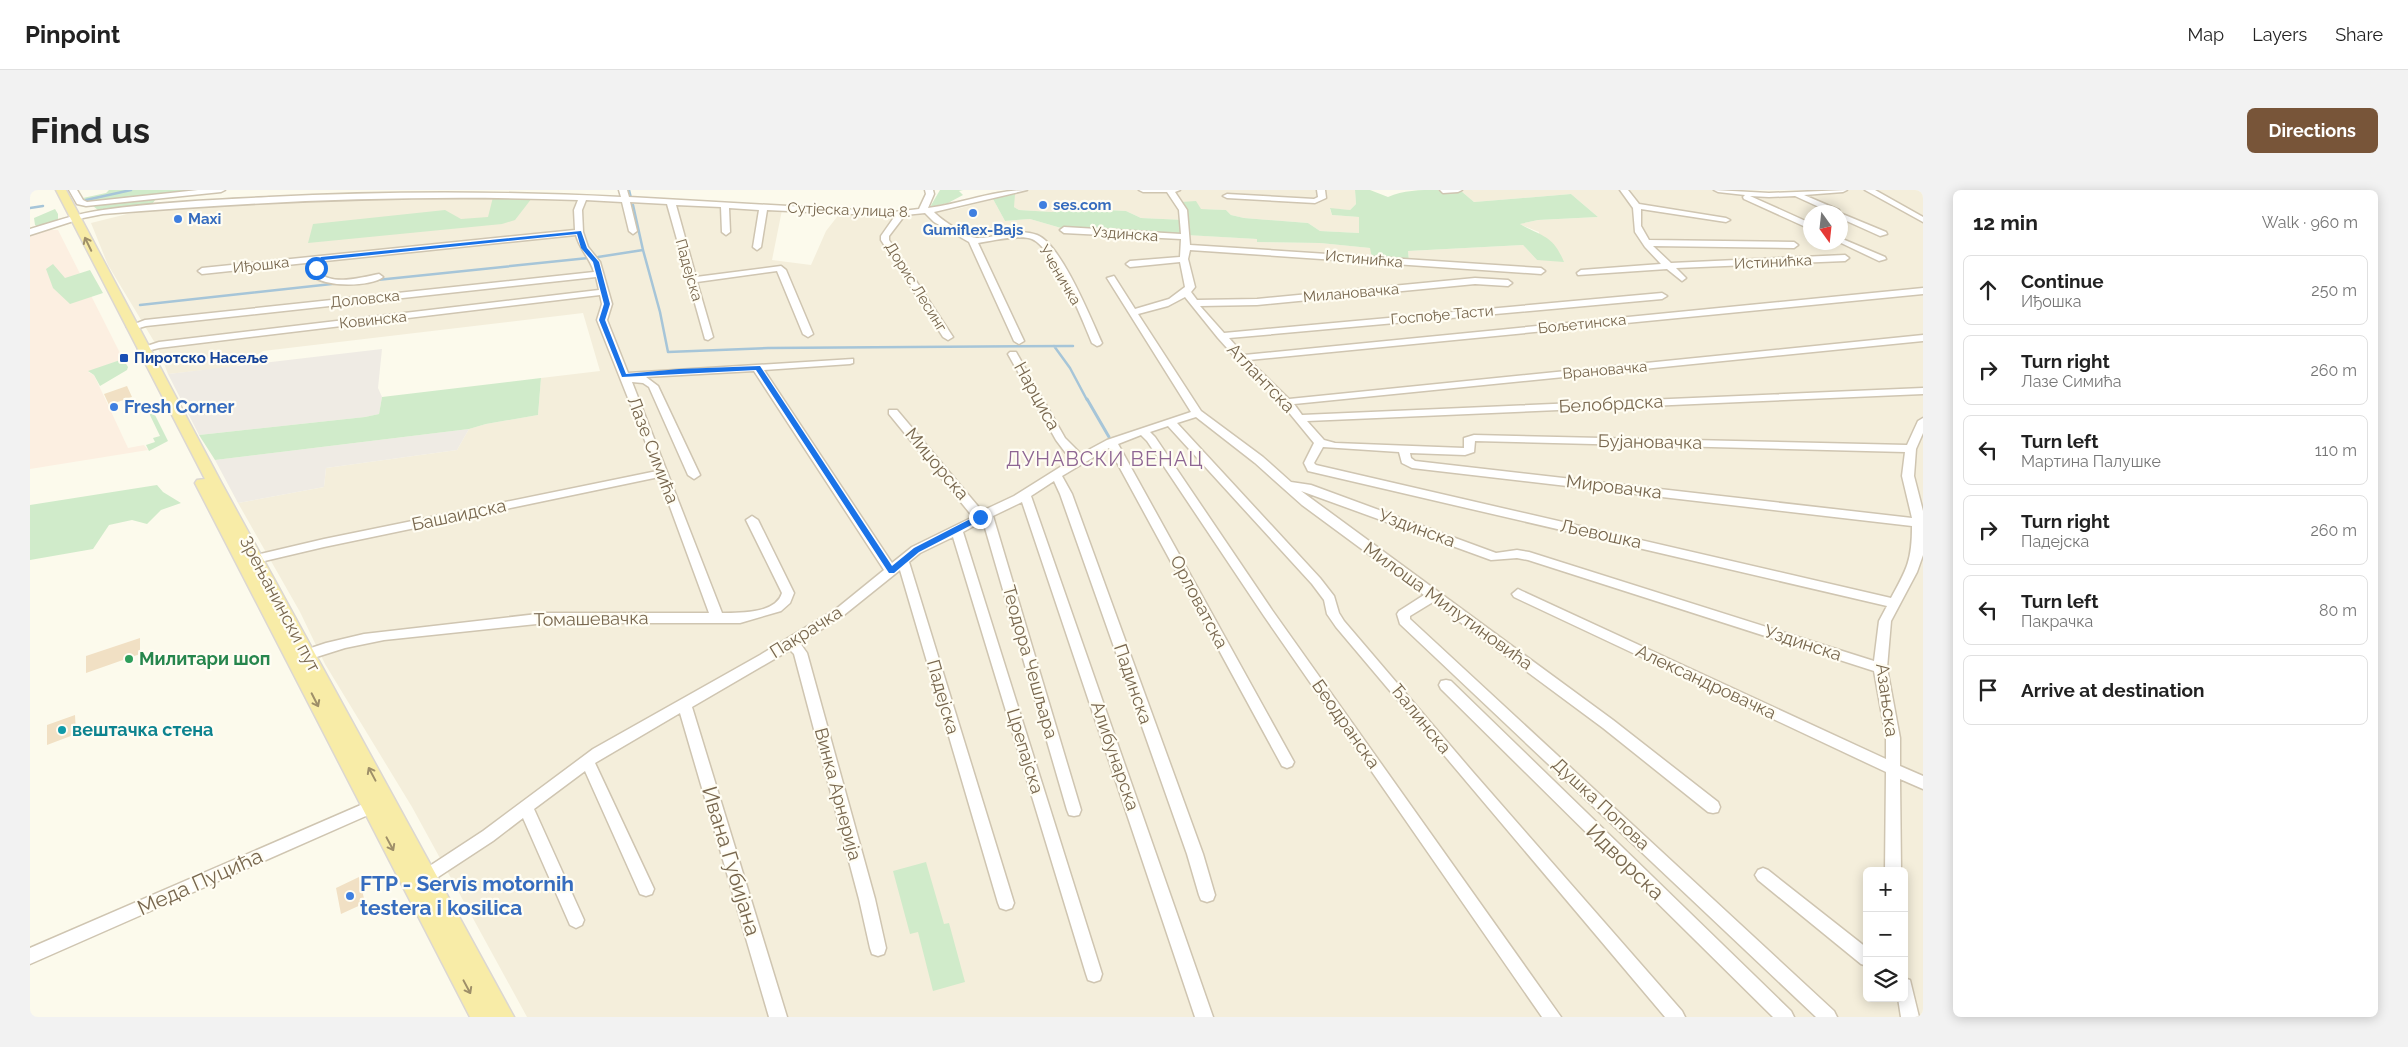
<!DOCTYPE html>
<meta charset="utf-8">
<style>
:root{--surface:#fff;--page:#f2f2f2;--text:#222;--muted:#767676;--line:#e0e0e0;--accent:#785539}
body{margin:0;font-family:Raleway,sans-serif;background:var(--page);color:var(--text)}
.controls{position:absolute;right:15px;bottom:15px;display:grid;overflow:hidden;border-radius:8px;box-shadow:0 2px 12px #0003}
.controls button{width:45px;height:45px;display:grid;place-items:center;padding:0;border:0;border-bottom:1px solid var(--line);background:var(--surface);color:var(--text);font:25px sans-serif}
.compass{position:absolute;left:1773px;top:15px;width:45px;height:45px;border-radius:50%;background:var(--surface);box-shadow:0 2px 12px #0003;rotate:165deg}
.stop{position:absolute;width:15px;height:15px;margin:-11px;border:4px solid #1a73e8;border-radius:50%;background:#fff}
.stop.end{background:#1a73e8;border-color:#fff;box-shadow:0 1px 5px #0008}
.list{margin:0;padding:0;list-style:none}
h2{display:flex;justify-content:space-between;align-items:center;height:65px;margin:0;padding:0 20px;font-size:21px}
h2 small{font-size:16px;font-weight:400;color:var(--muted)}
.list li{display:grid;grid-template-columns:32px 1fr auto;gap:15px;align-items:center;box-sizing:border-box;height:70px;margin:0 10px 10px;padding:0 10px;border:1px solid var(--line);border-radius:8px}
.list b{display:block;font-size:19px;white-space:nowrap}
.list p{margin:0;font-size:16px;white-space:nowrap;color:var(--muted)}
.list em{font-size:16px;font-style:normal;color:var(--muted)}
.icon{flex:none;width:28px;height:28px;fill:none;stroke:currentColor;stroke-width:2;stroke-linecap:round;stroke-linejoin:round}
.map{position:relative;flex:none;width:1893px;height:827px;overflow:hidden;border-radius:8px}
header{display:flex;align-items:center;gap:30px;box-sizing:border-box;height:70px;padding:0 25px;background:var(--surface);border-bottom:1px solid var(--line)}
header strong{font-size:24px}
nav{display:flex;gap:28px;margin-inline-start:auto;font-size:18px}
.intro{display:flex;align-items:center;justify-content:space-between;box-sizing:border-box;height:120px;padding:0 30px}
h1{margin:0;font-size:35px}
.button{padding:12px 22px;border-radius:8px;background:var(--accent);color:#fff;font-size:18px;font-weight:700}
main{display:flex;gap:30px;padding:0 30px}
aside{flex:1;background:var(--surface);border-radius:8px;box-shadow:0 2px 12px #0003}
.map>svg:first-child{display:block}
.residential{fill:#f4eedb;fill-rule:evenodd}
.commercial{fill:#fcefe1}
.industrial{fill:#efebe4}
.green{fill:#d0ebca}
.lines{fill:none;stroke-linecap:round;stroke-linejoin:round}
.stream-far1{stroke:#a6c5d8;stroke-width:2.5}
.stream{stroke:#a6c5d8;stroke-width:3}
.building{fill:#f1e0c4}
.minor-casing{stroke:#cfc5b1;stroke-width:3}
.major-casing{stroke:#dcd7d1;stroke-width:3}
.minor{fill:#fff;fill-rule:evenodd}
.major{fill:#f8eca7;fill-rule:evenodd}
.oneway{stroke:#9e8f69}
.route{fill:#1a73e8}
.shop-dot{fill:#3f7fe0;stroke:#fffdf3;stroke-width:2}
.transit-dot{fill:#1a4fb4;stroke:#fffdf3;stroke-width:2}
.leisure-dot{fill:#2e9e5b;stroke:#fffdf3;stroke-width:2}
.culture-dot{fill:#0f9aa8;stroke:#fffdf3;stroke-width:2}
.labels{text-anchor:middle;stroke-width:4.5;stroke-linejoin:round;paint-order:stroke}
.far-shop-label{font-size:15px;font-weight:bold;fill:#366cbe;stroke:#fffdf3;text-anchor:start}
.far-street-label{font-size:15px;fill:#78674e;stroke:#fffdf3}
.far-transit-label{font-size:15px;font-weight:bold;fill:#164399;stroke:#fffdf3;text-anchor:start}
.street-label{font-size:18px;fill:#78674e;stroke:#fffdf3}
.shop-label{font-size:18px;font-weight:bold;fill:#366cbe;stroke:#fffdf3;text-anchor:start}
.leisure-label{font-size:18px;font-weight:bold;fill:#27864d;stroke:#fffdf3;text-anchor:start}
.culture-label{font-size:18px;font-weight:bold;fill:#0d838f;stroke:#fffdf3;text-anchor:start}
.quarter-label{font-size:20px;letter-spacing:1px;fill:#8e6693;stroke:#fffdf3}
.near-street-label{font-size:21px;fill:#78674e;stroke:#fffdf3}
.near-shop-label{font-size:21px;font-weight:bold;fill:#366cbe;stroke:#fffdf3;text-anchor:start}
</style>
<header>
<strong>Pinpoint</strong>
<nav><a>Map</a><a>Layers</a><a>Share</a></nav>
</header>
<div class="intro"><h1>Find us</h1><a class="button">Directions</a></div>
<main>
<div class="map">
<svg width="1893" height="827" viewBox="0 0 1893 827">
<rect width="100%" height="100%" fill="#fcfaec"/>
<path class="residential" d="M984 0H1325L1326 14 1320 20 1300 19 1302 25 1329 27V43L1290 41 1278 33 1214 28 1201 25 1196 20 1171 19 1155 30 1111 28 1096 21 1038 18 1022 22 989 20 984 17Z
M1408 0H1695L1748 3 1803 0H1893V827H497L382 617 295 474 270 422 208 313 294 297 296 278 427 260 439 239 456 234 508 225 511 188 570 181 553 123 233 161 205 177 138 184 128 158 78 75 61 33 97 24 119 21 229 13 384 7 500 8 752 20 742 70 781 75 796 41 810 23 866 27 891 25 927 19 963 9 975 31 1000 29 1031 38 1228 49V52L1290 53 1340 58 1379 70 1378 61 1493 55 1507 70 1509 42 1489 34 1508 30 1568 27 1541 4 1444 12 1431 1 1411 2ZM1780 22H1810V52H1780ZM1837 681H1874V808H1837Z"/>
<path class="commercial" d="M20 40H28L93 169 58 182 64 185 98 258 114 255 118 260 0 279V46Z"/>
<path class="industrial" d="M352 159 348 198 352 207 349 224 335 227 169 245 138 184Z
M439 239 427 260 296 278 294 297 208 313 185 270Z"/>
<path class="green" d="M79 0H183L128 6 120 17 68 20 53 8 76 3Z
M910 0H933L929 1 933 5 918 13 900 17Z
M1325 0H1340L1358 7C1373 0 1390 0 1408 0L1411 2 1431 1 1444 12 1541 4 1568 27 1508 30 1490 34C1513 47 1523 45 1534 72L1507 70 1493 55 1378 61 1379 71 1342 68 1340 58 1290 53 1227 52V49L1031 38 1000 29 975 31 963 9 985 4 984 17 989 20 1022 22 1038 18 1096 21 1111 28 1155 30 1151 12 1166 11 1171 19 1196 20 1201 25 1214 28 1278 33 1290 41 1329 43V27L1302 25 1300 18 1320 20 1326 14Z
M463 7 502 8 485 30 472 34 278 53 283 34 415 20 431 29 458 27Z
M25 19 28 24V31L8 37 5 35 4 28Z
M23 74 35 88 60 80 73 103 40 114 23 98 16 79Z
M93 169 98 177 97 180 70 196 64 185 58 181Z
M511 188 508 225 456 234 439 239 185 270 169 245 335 227 349 224 352 207Z
M121 217 138 251 119 261 116 255 125 252 123 248 130 246 118 221 111 223 109 221 113 218Z
M127 295 133 302 151 313 131 320 117 334 102 330 79 335 63 359 0 370V315Z
M896 672 914 734 919 733 935 792 903 801 888 742 880 744 863 681Z"/>
<g class="lines">
<path class="stream-far1" d="M599 0 601 8
M56 10 101 0
M603 15 613 60
M0 18 13 16
M347 90 568 67 613 60 630 122 638 162 738 158 1043 156
M110 115 311 93
M1024 156 1040 178 1057 210"/>
<path class="stream" d="M1057 209 1079 247"/>
</g>
<path class="building" d="M97 196 102 207 79 215 74 204Z
M110 448V464L56 483V466Z
M45 525 46 544 17 555V535Z
M329 687 335 713 311 724 306 698Z"/>
<g class="lines">
<defs>
<path id="minor" d="M39 0H47L53 10 57 12 168 0H195L191 2 56 16 47 14Z
M589 0H597L599 7 864 22 889 19 896 4 895 0H903L904 4 898 18C931 14 964 0 997 0L904 22C910 29 937 47 946 48 966 49 987 37 1007 45 1031 54 1061 129 1072 153L1070 155 1067 156 1062 153C1053 131 1024 58 1002 49 990 44 961 51 948 53L994 151 989 154 984 151 939 52 904 32 895 23 875 25 859 46V50L923 147 918 150 913 147 851 50V46L865 26 737 20 731 57 727 60 723 57 729 20 699 18 700 42 696 45 692 42 691 17 646 15 666 87 751 76 756 80 783 144 778 147 773 144 747 81 667 92 683 147 678 150 675 149 637 14 600 12 607 41 603 44 599 41 592 12 556 10 552 20 553 42 558 57 570 72 582 114 577 130 598 183 823 169V173L820 174 734 180 862 373 882 357 943 327 859 224V220H867L952 321 984 306 1043 269 1035 262 1026 250 978 164 980 162H986L1035 248 1051 264 1077 250 1161 222 1077 88 1084 86 1105 119 1139 109 1155 97 1150 72 1100 77 1096 74 1100 71 1150 67 1151 49 1034 43 1030 40 1034 37 1151 44 1149 20 1137 2H1113L1109 0H1150L1145 2 1157 20 1160 55 1511 78 1515 81 1511 84 1160 60 1158 69 1165 97 1161 102 1167 110 1227 109 1445 88 1478 90 1482 93 1478 96 1445 94 1227 115 1170 116 1194 143 1632 103 1637 106 1632 109 1199 148 1214 165 1893 98V104L1219 170 1259 209 1893 145V151L1264 214 1272 225 1893 198V204L1277 231 1294 250 1305 253 1434 258V248L1444 245 1877 255 1888 231 1893 228V243L1886 259 1884 286 1893 321V365L1887 382 1861 431 1857 478 1870 548V576L1893 586V599L1870 589 1871 681H1855L1856 582 1484 407 1482 404 1488 399 1492 401 1856 569V548L1844 481 1498 370 1487 368 1461 370 1271 301 1583 530 1688 612 1690 617 1688 622 1683 623 1678 622 1573 538 1403 412 1380 426V429L1804 821 1807 827H1786L1370 434 1367 424 1369 421 1394 405 1272 315 1225 273 1166 227 1147 233 1290 388 1304 406 1309 423 1314 431 1442 581 1652 821 1655 827H1635L1306 437 1297 424 1294 410 1282 394 1138 236 1120 242 1125 247 1242 420 1531 827H1512L1234 426 1117 251 1111 245 1088 254 1264 572 1262 576 1257 578 1252 576 1079 258 1032 286 1042 304 1173 664 1185 705 1183 710 1177 712 1171 710 1169 705 1157 664 1030 304 1024 291 1001 306 1183 827H1165L992 312 963 326 1051 620 1049 625 1044 626 1039 625 1037 620 953 331 933 342 1072 784 1070 790 1064 792 1058 790 1056 784 923 347 890 363 879 372 984 713 982 718 976 720 970 718 968 713 870 380 814 425 770 453 777 463 845 709 856 758 854 764 848 766 842 764 840 758 829 709 764 464 760 460 662 517 757 827H739L650 523 565 573 624 699 622 704 616 706 610 704 555 581 504 619 554 730 552 735 546 738 540 735 493 628 463 651 402 691 397 693 392 691 389 686 392 681 453 641 563 559 730 465 806 419 854 380 724 181 616 187 628 196 670 285 664 289 658 285 619 197 613 193 602 192 692 423C709 423 746 424 752 403L716 330 722 326 728 330 764 403 760 413 751 421 710 433H516L354 450 315 458 277 470 272 469 270 465 272 461 296 453 334 444 516 423H679L629 287 294 357 226 373 220 369 226 365 294 349 627 281 567 130 572 114 570 105 129 158 113 162 108 159 129 152 569 100 566 87 116 136 102 140 97 137 115 130 564 82C560 68 550 60 546 45L295 71 290 83C303 96 333 87 349 84L353 87C341 97 292 98 281 84L285 72 172 84 168 81 172 78 545 40 544 20 548 10C389 4 231 11 73 24L53 28 0 45V39C24 32 48 23 73 20 128 12 184 10 239 7 356 1 473 1 591 7ZM1155 107 1188 148 1215 178 1243 203 1284 253 1274 273 1278 281 1857 416 1849 431 1844 471 1499 362 1487 360 1466 363 1281 295 1261 292 1233 267 1171 221 1108 124 1138 116ZM1445 251 1875 262 1872 286 1882 328 1385 271 1381 268 1380 263 1435 265 1444 262ZM1293 257 1369 262 1372 273 1382 278 1882 336C1882 370 1877 379 1861 408L1286 275 1284 273Z
M1287 0H1295L1296 8 1285 13 1197 8 1193 6 1197 4 1284 9 1288 7Z
M1410 0H1432L1428 2 1413 3Z
M1590 0H1598L1609 14 1696 28 1700 30 1696 32 1611 19V36L1619 50 1764 52 1768 55 1764 58 1623 56 1641 73 1815 65 1819 68 1815 71 1646 78 1656 88 1652 91 1637 79 1548 85 1547 83 1551 80 1631 74 1615 57 1605 42 1603 18Z
M1684 0 1739 3 1817 0 1813 2 1774 5 1809 20 1810 22H1800L1765 6 1739 7 1720 6 1780 33V39L1714 9 1713 7 1715 5 1688 2Z
M1835 0H1845L1893 27V32Z
M1810 23 1856 42 1857 44 1850 46 1810 28Z
M1810 48 1855 67 1856 69 1849 71 1809 52H1810Z
M1416 490 1421 491 1761 821 1764 827H1743L1411 499 1409 495 1411 491Z
M340 611 345 612 347 617 345 622 0 774V758Z
M1733 678 1738 680 1837 758V776L1831 774 1728 690 1725 685 1728 680Z
M1874 788 1880 790 1889 827H1871L1868 808H1874Z"/>
<path id="major" d="M26 0H36L192 294 484 827H440L165 293 167 290 175 289Z"/>
</defs>
<use href="#minor" class="minor-casing"/>
<use href="#major" class="major-casing"/>
<use href="#minor" class="minor"/>
<use href="#major" class="major"/>
</g>
<defs><path id="oneway-shaft" d="M-6 0H5M1.5-3L5.5 0L1.5 3" fill="none" stroke-width="1.6" stroke-linecap="round" stroke-linejoin="round" transform="scale(1.25)"/></defs>
<g class="oneway">
<use href="#oneway-shaft" transform="translate(58 54) rotate(-116)"/>
<use href="#oneway-shaft" transform="translate(285 510) rotate(63)"/>
<use href="#oneway-shaft" transform="translate(342 584) rotate(-118)"/>
<use href="#oneway-shaft" transform="translate(360 654) rotate(62)"/>
<use href="#oneway-shaft" transform="translate(437 797) rotate(62)"/>
</g>
<path class="route" d="M551 41 557 58 569 72 580 114 575 130 596 184 649 179 730 176 862 376 884 358 948 325H953V329L889 362 864 383H859L726 180 592 187 569 130 574 114 563 72 551 58 547 44 293 70 289 80 284 78 291 67Z"/>
<g class="shop-dot">
<circle cx="1013" cy="15" r="5"/>
<circle cx="943" cy="23" r="5"/>
<circle cx="148" cy="29" r="5"/>
<circle cx="84" cy="217" r="5"/>
<circle cx="320" cy="706" r="5"/>
</g>
<rect class="transit-dot" x="89" y="163" width="10" height="10" rx="2.5"/>
<circle class="leisure-dot" cx="99" cy="469" r="5"/>
<circle class="culture-dot" cx="32" cy="540" r="5"/>
<g class="labels">
<g class="far-shop-label">
<text x="1023" y="20">ses.com</text>
<text x="158" y="34">Maxi</text>
<text x="943" y="45" text-anchor="middle">Gumiflex-Bajs</text>
</g>
<g class="far-street-label">
<text transform="translate(819 20) rotate(2)" y="5">Сутјеска улица 8.</text>
<text transform="translate(1095 44) rotate(4)" y="5">Уздинска</text>
<text transform="translate(1334 69) rotate(5)" y="5">Истинићка</text>
<text transform="translate(1743 72) rotate(-3)" y="5">Истинићка</text>
<text transform="translate(231 75) rotate(-6)" y="5">Иђошка</text>
<text transform="translate(659 80) rotate(74)" y="5">Падејска</text>
<text transform="translate(1030 85) rotate(59)" y="5">Ученичка</text>
<text transform="translate(886 97) rotate(58)" y="5">Дорис Лесинг</text>
<text transform="translate(1321 103) rotate(-5)" y="5">Милановачка</text>
<text transform="translate(335 109) rotate(-6)" y="5">Доловска</text>
<text transform="translate(1412 125) rotate(-5)" y="5">Госпође Тасти</text>
<text transform="translate(343 130) rotate(-6)" y="5">Ковинска</text>
<text transform="translate(1552 134) rotate(-6)" y="5">Бољетинска</text>
<text transform="translate(1575 180) rotate(-5)" y="5">Врановачка</text>
</g>
<g class="far-transit-label">
<text x="104" y="173">Пиротско Насеље</text>
</g>
<g class="street-label">
<text transform="translate(1231 188) rotate(46)" y="6">Атлантска</text>
<text transform="translate(1007 206) rotate(61)" y="6">Нарциса</text>
<text transform="translate(1581 214) rotate(-3)" y="6">Белобрдска</text>
<text transform="translate(1620 252) rotate(1)" y="6">Бујановачка</text>
<text transform="translate(623 260) rotate(69)" y="6">Лазе Симића</text>
<text transform="translate(907 274) rotate(50)" y="6">Миџорска</text>
<text transform="translate(1584 297) rotate(7)" y="6">Мировачка</text>
<text transform="translate(429 325) rotate(-12)" y="6">Башаидска</text>
<text transform="translate(1387 338) rotate(20)" y="6">Уздинска</text>
<text transform="translate(1571 344) rotate(12)" y="6">Љевошка</text>
<text transform="translate(1169 412) rotate(62)" y="6">Орловатска</text>
<text transform="translate(250 414) rotate(62)" y="6">Зрењанински пут</text>
<text transform="translate(1418 416) rotate(36)" y="6">Милоша Милутиновића</text>
<text transform="translate(561 429) rotate(-1)" y="6">Томашевачка</text>
<text transform="translate(776 442) rotate(-32)" y="6">Пакрачка</text>
<text transform="translate(1773 453) rotate(18)" y="6">Уздинска</text>
<text transform="translate(1000 472) rotate(74)" y="6">Теодора Чешљара</text>
<text transform="translate(1676 492) rotate(25)" y="6">Александровачка</text>
<text transform="translate(1103 494) rotate(71)" y="6">Падинска</text>
<text transform="translate(913 507) rotate(74)" y="6">Падејска</text>
<text transform="translate(1857 510) rotate(82)" y="6">Азањска</text>
<text transform="translate(1391 529) rotate(51)" y="6">Ђалинска</text>
<text transform="translate(1316 534) rotate(55)" y="6">Беодранска</text>
<text transform="translate(995 561) rotate(73)" y="6">Црепајска</text>
<text transform="translate(1085 566) rotate(71)" y="6">Алибунарска</text>
<text transform="translate(808 604) rotate(75)" y="6">Винка Арнерија</text>
<text transform="translate(1571 614) rotate(43)" y="6">Душка Попова</text>
</g>
<g class="shop-label">
<text x="94" y="223">Fresh Corner</text>
</g>
<g class="leisure-label">
<text x="109" y="475">Милитари шоп</text>
</g>
<g class="culture-label">
<text x="42" y="546">вештачка стена</text>
</g>
<g class="quarter-label">
<text x="1075" y="276">ДУНАВСКИ ВЕНАЦ</text>
</g>
<g class="near-street-label">
<text transform="translate(701 671) rotate(73)" y="7">Ивана Губијана</text>
<text transform="translate(1595 672) rotate(44)" y="7">Идворска</text>
<text transform="translate(170 692) rotate(-24)" y="7">Меда Пуцића</text>
</g>
<g class="near-shop-label">
<text x="330" y="701">FTP - Servis motornih<tspan x="330" dy="24">testera i kosilica</tspan></text>
</g>
</g>
</svg>
<div class="controls">
<button>+</button>
<button>−</button>
<button><svg class="icon" aria-label="layers" viewBox="0 0 24 24"><path d="M12 4l9 5-9 5-9-5zM3 14l9 5 9-5"/></svg></button>
</div>
<svg class="compass" viewBox="-18 -18 36 36"><path d="M0-13l5 13h-10z" fill="#e53935"/><path d="M0 13l5-13h-10z" fill="#767676"/></svg>
<div class="stop" style="left:286px;top:78px"></div>
<div class="stop end" style="left:950px;top:327px"></div>
</div>
<aside>
<h2>12 min<small>Walk · 960 m</small></h2>
<ul class="list">
<li><svg class="icon" aria-label="ahead" viewBox="0 0 24 24"><path d="M12 20V5M6 11l6-6 6 6"/></svg><div><b>Continue</b><p>Иђошка</p></div><em>250 m</em></li>
<li><svg class="icon" aria-label="right" viewBox="0 0 24 24"><path d="M7 20v-9h11M14 6l5 5-5 5"/></svg><div><b>Turn right</b><p>Лазе Симића</p></div><em>260 m</em></li>
<li><svg class="icon" aria-label="left" viewBox="0 0 24 24"><path d="M17 20v-9H6M10 6l-5 5 5 5"/></svg><div><b>Turn left</b><p>Мартина Палушке</p></div><em>110 m</em></li>
<li><svg class="icon" aria-label="right" viewBox="0 0 24 24"><path d="M7 20v-9h11M14 6l5 5-5 5"/></svg><div><b>Turn right</b><p>Падејска</p></div><em>260 m</em></li>
<li><svg class="icon" aria-label="left" viewBox="0 0 24 24"><path d="M17 20v-9H6M10 6l-5 5 5 5"/></svg><div><b>Turn left</b><p>Пакрачка</p></div><em>80 m</em></li>
<li><svg class="icon" aria-label="arrive" viewBox="0 0 24 24"><path d="M6 21V4h12l-3 4 3 4H6"/></svg><div><b>Arrive at destination</b></div></li>
</ul>
</aside>
</main>
